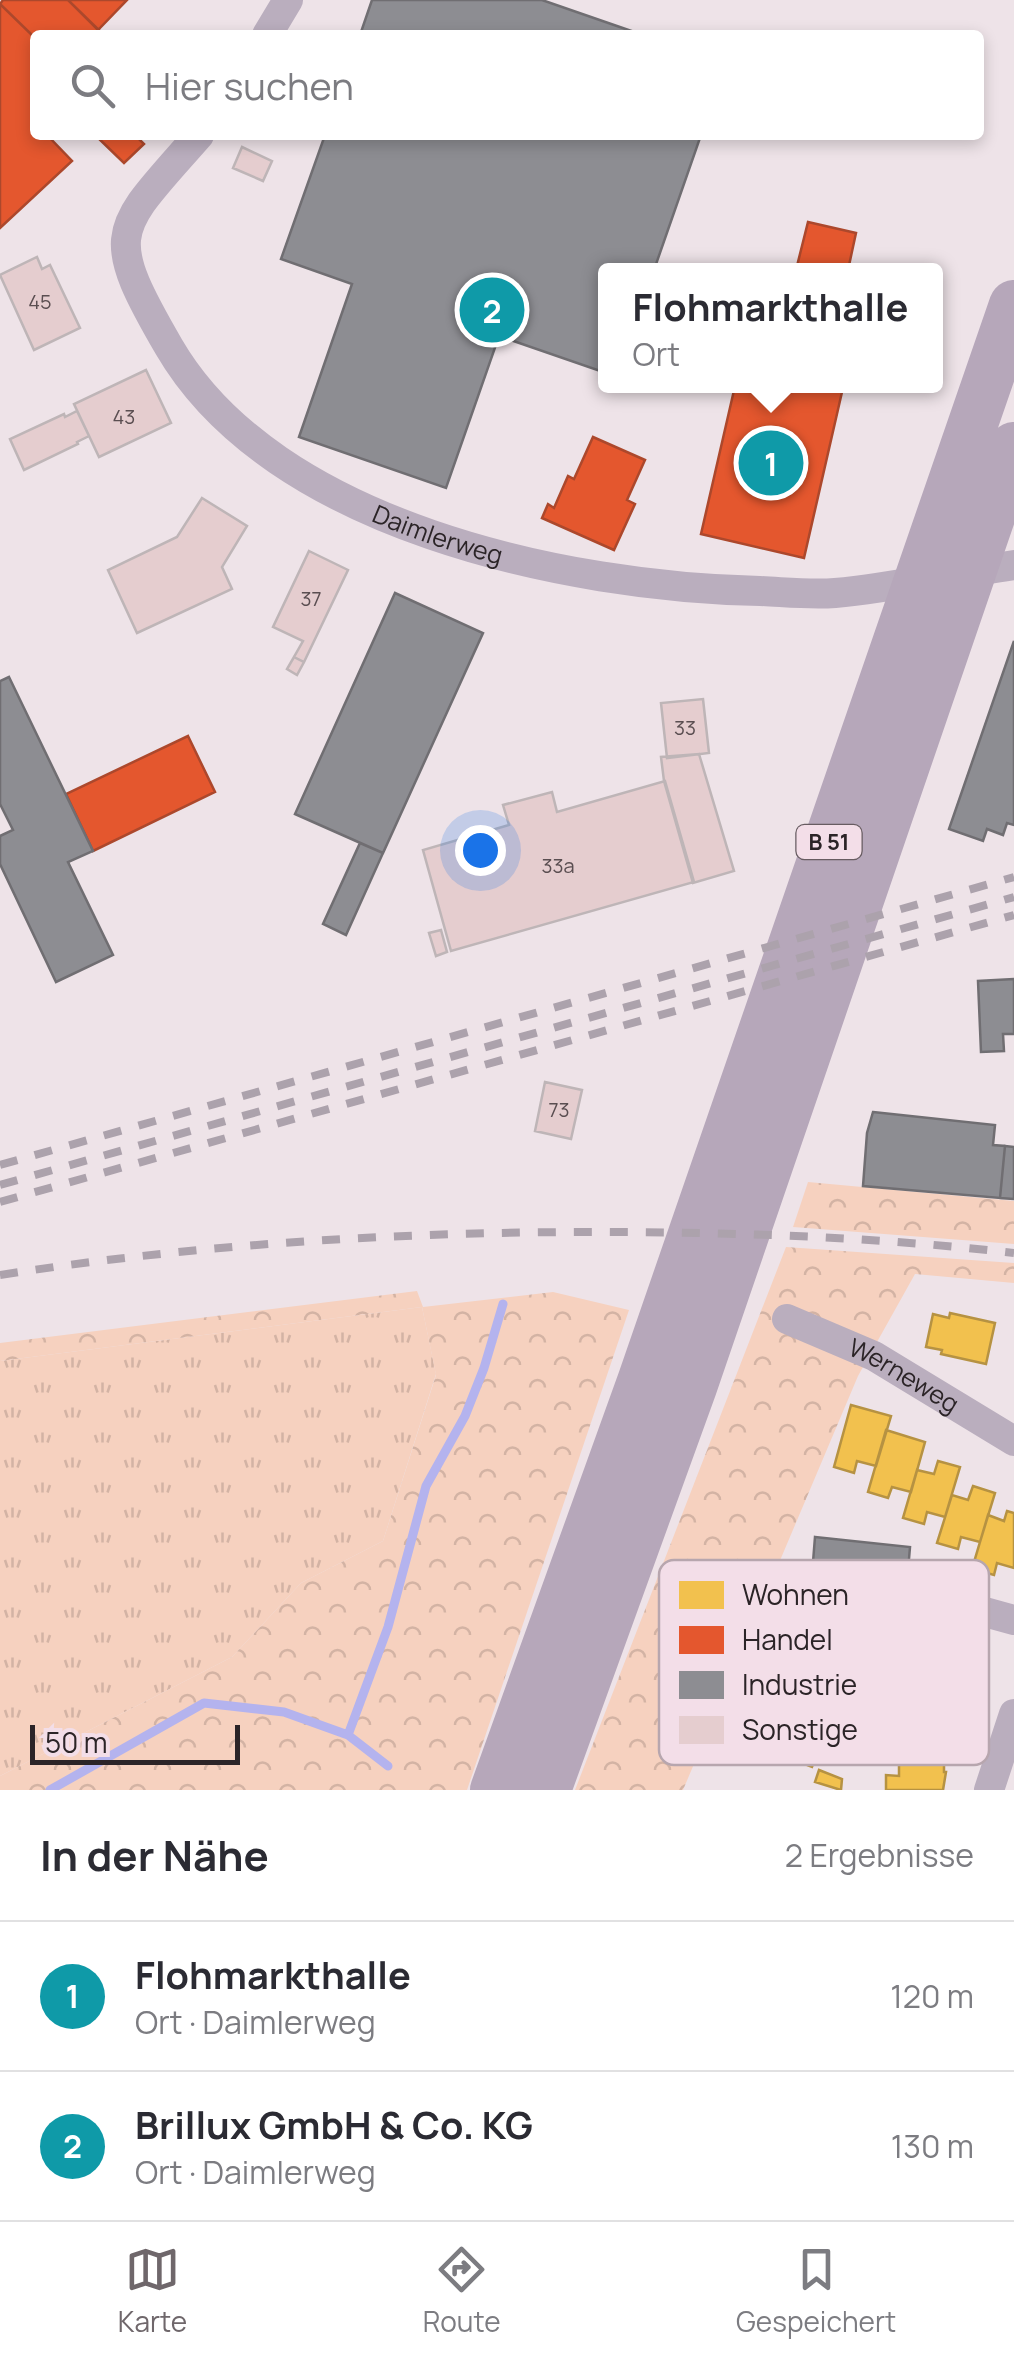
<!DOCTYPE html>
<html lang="de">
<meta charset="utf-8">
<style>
:root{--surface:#fff;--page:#f7f7f7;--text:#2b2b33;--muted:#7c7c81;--line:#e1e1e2;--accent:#6f676b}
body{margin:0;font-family:Manrope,sans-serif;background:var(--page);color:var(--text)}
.scale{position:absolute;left:30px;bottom:25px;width:210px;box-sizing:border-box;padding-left:10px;border:5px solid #2b2427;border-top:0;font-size:28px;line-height:35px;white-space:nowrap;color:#2b2427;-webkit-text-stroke:8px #f3dee8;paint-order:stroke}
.you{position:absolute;left:480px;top:850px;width:35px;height:35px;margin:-25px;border:8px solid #fff;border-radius:50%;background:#1a73e8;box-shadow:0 0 0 15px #1a73e833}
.badge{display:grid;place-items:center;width:65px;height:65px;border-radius:50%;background:var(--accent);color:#fff;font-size:32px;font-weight:700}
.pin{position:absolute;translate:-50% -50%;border:5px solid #fff;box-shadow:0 2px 10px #0006}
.popup{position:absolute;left:598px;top:263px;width:345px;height:130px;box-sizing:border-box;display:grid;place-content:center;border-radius:10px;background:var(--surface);filter:drop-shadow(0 2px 8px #0005);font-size:32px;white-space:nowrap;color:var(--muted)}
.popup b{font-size:38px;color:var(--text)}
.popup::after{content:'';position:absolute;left:50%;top:100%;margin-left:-20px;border:20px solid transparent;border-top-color:var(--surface)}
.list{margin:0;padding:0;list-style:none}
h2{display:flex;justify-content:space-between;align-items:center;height:130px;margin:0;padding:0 40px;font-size:42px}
h2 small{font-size:32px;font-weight:400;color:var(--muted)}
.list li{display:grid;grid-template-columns:65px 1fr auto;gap:30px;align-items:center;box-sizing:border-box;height:150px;padding:0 40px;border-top:2px solid var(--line)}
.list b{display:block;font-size:38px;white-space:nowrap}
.list p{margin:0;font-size:32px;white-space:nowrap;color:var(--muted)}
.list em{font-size:32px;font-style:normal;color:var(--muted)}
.icon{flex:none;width:55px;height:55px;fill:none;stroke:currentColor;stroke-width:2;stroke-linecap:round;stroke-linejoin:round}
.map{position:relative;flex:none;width:1014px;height:1790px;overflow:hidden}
.search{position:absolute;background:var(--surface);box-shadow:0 5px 15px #0003;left:30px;right:30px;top:30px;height:110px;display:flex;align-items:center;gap:25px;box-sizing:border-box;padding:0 35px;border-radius:10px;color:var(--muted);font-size:38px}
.sheet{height:430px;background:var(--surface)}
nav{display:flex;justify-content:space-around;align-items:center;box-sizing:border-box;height:140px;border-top:2px solid var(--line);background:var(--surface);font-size:28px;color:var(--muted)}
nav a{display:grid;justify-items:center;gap:5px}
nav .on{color:var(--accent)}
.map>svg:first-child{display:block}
.grass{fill:url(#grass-tufts)}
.forest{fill:url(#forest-crowns)}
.homes{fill:#f2c14e;stroke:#b69242;stroke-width:2.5}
.shops{fill:#e4572e;stroke:#ac482c;stroke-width:2.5}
.industry{fill:#8d8d92;stroke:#706e72;stroke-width:2.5}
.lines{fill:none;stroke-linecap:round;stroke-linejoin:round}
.stream{stroke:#b4b3ee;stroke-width:9}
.building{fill:#e5cdcf;stroke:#beb5b7;stroke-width:2.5}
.minor{stroke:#baaebe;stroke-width:30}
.trunk{stroke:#b6a7ba;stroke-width:50}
.rail{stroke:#aca2ac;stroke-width:8;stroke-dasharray:18 18;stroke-linecap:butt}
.labels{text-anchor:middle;stroke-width:10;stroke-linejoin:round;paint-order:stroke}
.number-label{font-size:20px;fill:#5a4e51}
.shield{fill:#f3dee8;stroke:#675c61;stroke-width:2.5}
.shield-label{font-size:22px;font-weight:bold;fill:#2b2427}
.street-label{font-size:25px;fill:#2b2427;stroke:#f3dee8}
.key{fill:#f3dee8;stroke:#b7a6ae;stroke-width:2.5}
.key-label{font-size:28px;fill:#2b2427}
</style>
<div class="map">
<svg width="1014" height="1790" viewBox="0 0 1014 1790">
<defs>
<pattern id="grass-tufts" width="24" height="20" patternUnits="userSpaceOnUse" patternTransform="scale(2.5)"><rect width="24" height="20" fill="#f6d1bf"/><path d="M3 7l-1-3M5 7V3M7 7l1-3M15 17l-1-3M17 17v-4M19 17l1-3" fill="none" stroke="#d3b3a4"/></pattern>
<pattern id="forest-crowns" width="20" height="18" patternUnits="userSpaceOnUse" patternTransform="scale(2.5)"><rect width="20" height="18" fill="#f6d1bf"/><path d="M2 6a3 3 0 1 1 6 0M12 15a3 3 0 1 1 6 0" fill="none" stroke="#d3b3a4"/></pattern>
</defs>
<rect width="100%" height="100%" fill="#eee3e8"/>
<path class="grass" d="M422 1307 436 1374 383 1541 301 1583 232 1657 0 1776V1361Z"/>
<path class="forest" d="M808 1182 1014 1201V1244L793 1227Z
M786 1247 1014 1263V1283L915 1274 858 1376 683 1790H575Z
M417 1291 423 1307 553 1292 629 1310 467 1790H0V1776L232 1657 301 1583 383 1541 436 1375 422 1307 0 1361V1343Z"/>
<path class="homes" d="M950 1313 995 1323 986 1364 941 1354 942 1350 926 1347 933 1314 949 1318Z
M851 1405 891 1416 876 1466 857 1461 854 1473 834 1467Z
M886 1430 925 1442 911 1492 892 1487 888 1498 868 1492Z
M938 1461 960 1467 945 1517 927 1512 924 1524 903 1518 917 1470 934 1474Z
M973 1486 995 1493 980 1542 961 1537 958 1549 937 1543 952 1495 968 1500Z
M1007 1511 1014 1513V1568L997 1563 994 1575 972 1569 988 1515 1004 1521Z
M791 1606 810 1608 805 1658 786 1656 785 1669 775 1667 765 1657V1650L767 1643 777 1644 783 1624 790 1620Z
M810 1608 845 1612 841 1652 806 1649Z
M933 1645 973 1649 969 1689 928 1684Z
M756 1676 811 1697 799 1727 744 1706Z
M921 1683 969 1689 965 1729 916 1724Z
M763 1713 824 1737 812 1767 758 1746 770 1717Z
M899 1753 944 1754V1772H946L943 1790H886V1775L899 1776Z
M819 1770 842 1779 841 1790 815 1782Z"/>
<path class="shops" d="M3 0H68L104 35H35V38L0 4Z
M68 0H127L98 30Z
M0 4 35 38V135H47L72 161 0 228Z
M95 135H135L144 144 124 163Z
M808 222 856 233 848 270H796Z
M735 386H812L842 392 804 558 701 534Z
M593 437 645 460 627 500 635 504 614 550 542 518 548 504 554 508 568 476 574 479Z
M188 736 215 792 93 851 66 794Z"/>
<path class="industry" d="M372 0H542L643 35H360Z
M325 135H701L654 270H606V373L499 336 446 488 299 437 352 284 281 259Z
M395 593 483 633 383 853 295 814Z
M1014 641V825L1007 823 1003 835 987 829 983 841 949 829Z
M9 677 93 851 68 862 113 955 56 982 0 864V836L13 830 0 804V681Z
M360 843 383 853 346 935 323 924Z
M1014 979V1034H1003L1004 1051 981 1052 978 981Z
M873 1112 995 1125 993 1145 1005 1146 1000 1198 863 1186 867 1133Z
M1005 1146 1014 1147V1199L1000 1198Z
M815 1537 910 1547 908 1571 813 1562Z
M865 1605 899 1609 897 1629 893 1631 863 1625Z
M916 1724 940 1726 939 1741H915Z
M900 1741H939L938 1754 899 1753Z"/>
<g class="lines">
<path class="stream" d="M348 1735 388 1766
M50 1790 204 1703 284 1712 348 1735 388 1627 426 1486 465 1416 484 1368 503 1304"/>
</g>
<path class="building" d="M242 147 272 161 263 181 233 168Z
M37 257 42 269 50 265 80 328 34 350 0 275Z
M146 370 171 423 99 457 74 404Z
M77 411 89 436 77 442 78 444 24 470 10 439 64 414 65 417Z
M202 498 247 526 222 567 232 589 137 633 108 570 177 537Z
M309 551 348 570 304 662 294 657 303 641 273 627Z
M294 657 304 662 297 675 287 669Z
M703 699 709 753 667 758 661 703Z
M699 754 734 871 693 883 664 781 661 757Z
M665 781 694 882 451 951 423 850 509 825 503 805 552 792 557 812Z
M441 930 447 952 436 956 429 933Z
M545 1082 582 1090 571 1139 535 1131Z"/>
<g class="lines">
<g class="minor">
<path d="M267 35 288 0"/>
<path id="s1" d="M199 135C115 231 101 230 169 347 273 526 567 587 760 591 784 592 810 595 835 593 895 588 955 573 1014 565"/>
<path id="s2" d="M787 1319 874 1356 1014 1441"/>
<path d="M795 1584 963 1606 1014 1620"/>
<path d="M989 1790 1014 1714"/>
</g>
<path class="trunk" d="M495 1790 643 1379 1014 305
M546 1790 692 1387 1014 447"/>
<path class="rail" d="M0 1165 1014 877
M0 1185 1014 897
M0 1202 1014 915
M0 1275C198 1244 397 1232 597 1232 736 1232 876 1237 1014 1253"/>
</g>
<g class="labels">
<g class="number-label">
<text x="40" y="309">45</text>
<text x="124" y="424">43</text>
<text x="311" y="606">37</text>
<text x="685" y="735">33</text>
<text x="558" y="873">33a</text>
<text x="559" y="1117">73</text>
</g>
<rect class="shield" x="796.5" y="825" width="65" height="34" rx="8"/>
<g class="shield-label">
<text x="829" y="850">B 51</text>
</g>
<g class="street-label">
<text dy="9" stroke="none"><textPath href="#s1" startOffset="582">Daimlerweg</textPath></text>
<text dy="9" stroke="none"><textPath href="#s2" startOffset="130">Werneweg</textPath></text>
</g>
</g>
<rect x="659" y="1560" width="330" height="205" rx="15" class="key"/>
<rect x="679" y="1581" width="45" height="28" fill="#f2c14e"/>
<rect x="679" y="1626" width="45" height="28" fill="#e4572e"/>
<rect x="679" y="1671" width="45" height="28" fill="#8d8d92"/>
<rect x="679" y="1716" width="45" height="28" fill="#e5cdcf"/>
<g class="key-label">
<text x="742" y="1605">Wohnen</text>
<text x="742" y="1650">Handel</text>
<text x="742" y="1695">Industrie</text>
<text x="742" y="1740">Sonstige</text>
</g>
</svg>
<div class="scale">50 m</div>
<div class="you"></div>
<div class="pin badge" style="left:771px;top:463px;background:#0f9aa8">1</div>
<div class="popup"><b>Flohmarkthalle</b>Ort</div>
<div class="pin badge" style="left:492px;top:310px;background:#0f9aa8">2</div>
<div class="search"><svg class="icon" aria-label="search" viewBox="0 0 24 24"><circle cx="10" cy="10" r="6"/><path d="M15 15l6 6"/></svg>Hier suchen</div>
</div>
<section class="sheet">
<h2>In der Nähe<small>2 Ergebnisse</small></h2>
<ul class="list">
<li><span class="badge" style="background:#0f9aa8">1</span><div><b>Flohmarkthalle</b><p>Ort · Daimlerweg</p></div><em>120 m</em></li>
<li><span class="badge" style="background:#0f9aa8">2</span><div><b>Brillux GmbH &amp; Co. KG</b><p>Ort · Daimlerweg</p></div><em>130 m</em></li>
</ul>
</section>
<nav>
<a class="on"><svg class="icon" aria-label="map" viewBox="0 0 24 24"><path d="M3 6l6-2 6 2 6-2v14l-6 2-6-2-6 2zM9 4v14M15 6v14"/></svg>Karte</a>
<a><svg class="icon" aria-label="directions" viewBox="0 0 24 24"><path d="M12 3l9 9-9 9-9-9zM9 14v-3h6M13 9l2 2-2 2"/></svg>Route</a>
<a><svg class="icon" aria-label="saved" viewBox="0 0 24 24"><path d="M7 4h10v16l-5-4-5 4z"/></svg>Gespeichert</a>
</nav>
